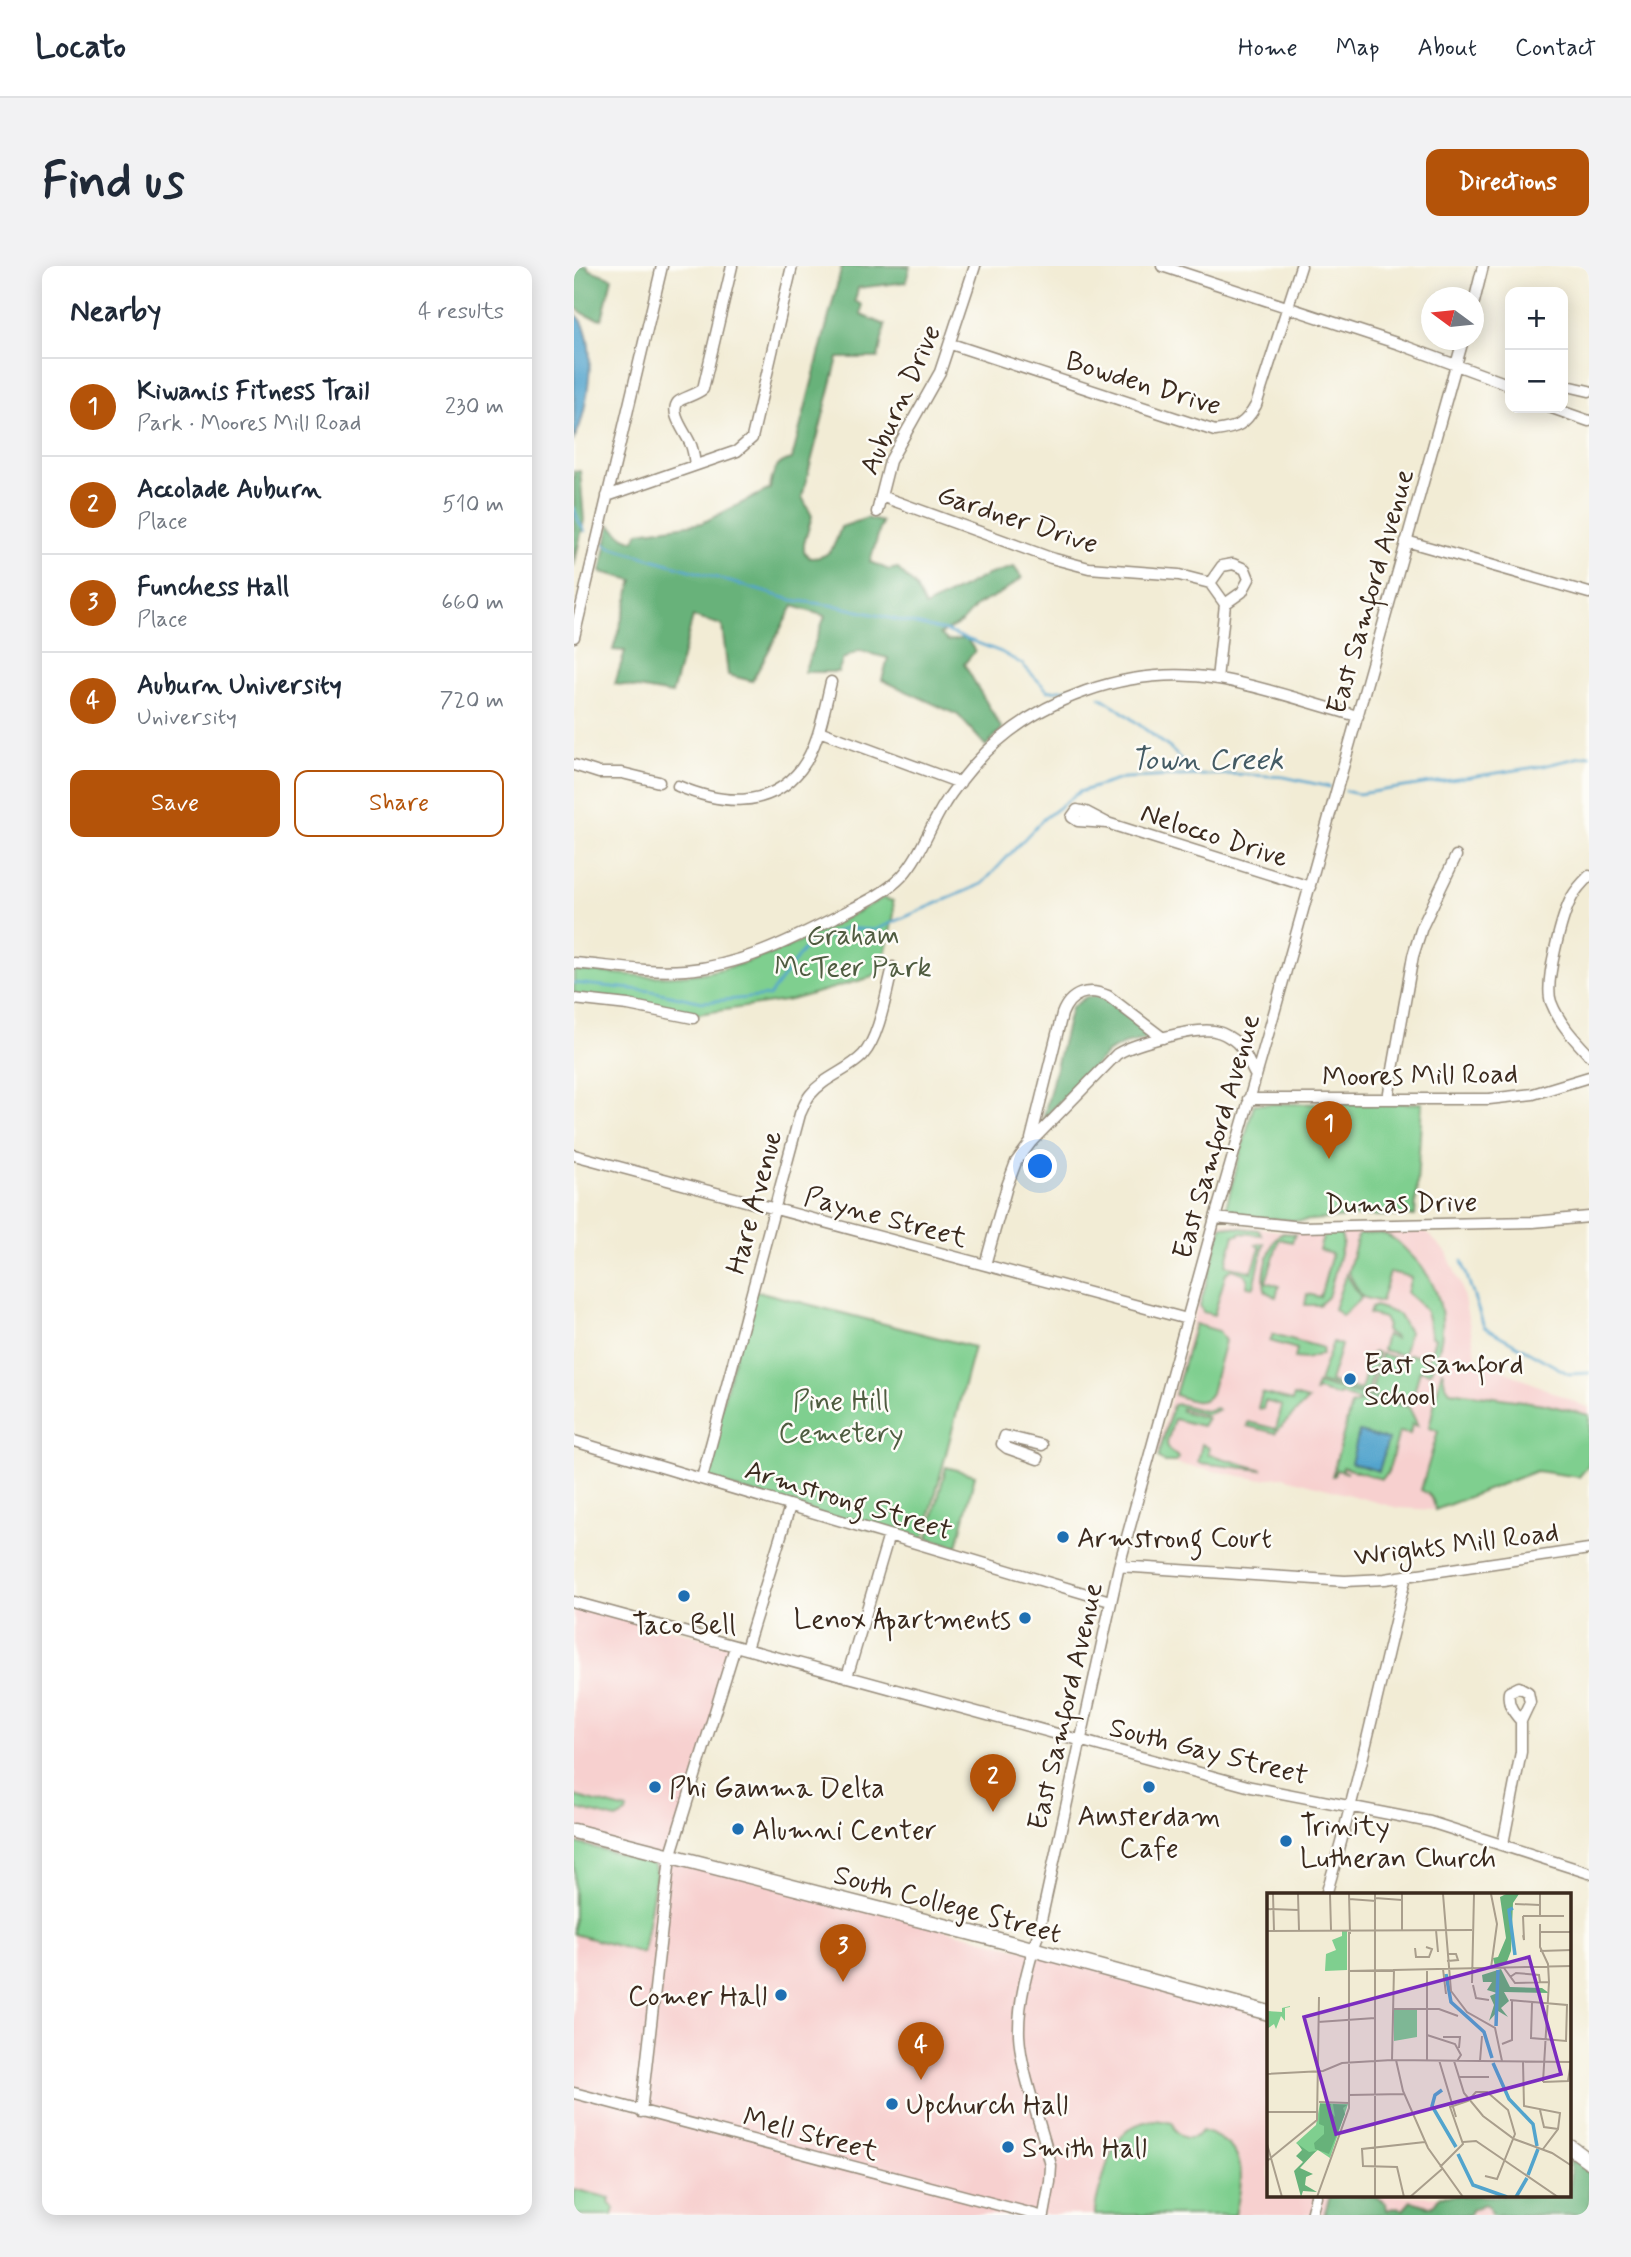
<!DOCTYPE html>
<meta charset="utf-8">
<style>
:root{--surface:#fff;--page:#f2f2f3;--text:#1f2937;--muted:#747a83;--line:#e0e1e3;--accent:#b45309}
body{margin:0;font-family:Mynerve,sans-serif;background:var(--page);color:var(--text)}
.controls{position:absolute;right:21px;top:21px;display:grid;overflow:hidden;border-radius:14px;box-shadow:0 4px 18px #0003}
.controls button{width:63px;height:63px;display:grid;place-items:center;padding:0;border:0;border-bottom:2px solid var(--line);background:var(--surface);color:var(--text);font:35px sans-serif}
.compass{position:absolute;left:847px;top:21px;width:63px;height:63px;border-radius:50%;background:var(--surface);box-shadow:0 4px 18px #0003;rotate:285deg}
.you{position:absolute;left:467px;top:901px;width:24px;height:24px;margin:-18px;border:5px solid #fff;border-radius:50%;background:#1a73e8;box-shadow:0 0 0 10px #1a73e833}
.badge{display:grid;place-items:center;width:46px;height:46px;border-radius:50%;background:var(--accent);color:#fff;font-size:23px;font-weight:700}
.pin{position:absolute;translate:-50% -58px;filter:drop-shadow(0 2px 4px #0008)}
.pin::after{content:'';position:absolute;top:37px;width:24px;height:21px;background:inherit;clip-path:polygon(0 0,100% 0,50% 100%)}
.list{margin:0;padding:0;list-style:none}
h2{display:flex;justify-content:space-between;align-items:center;height:91px;margin:0;padding:0 28px;font-size:30px}
h2 small{font-size:23px;font-weight:400;color:var(--muted)}
.list li{display:grid;grid-template-columns:46px 1fr auto;gap:21px;align-items:center;box-sizing:border-box;height:98px;padding:0 28px;border-top:2px solid var(--line)}
.list b{display:block;font-size:26px;white-space:nowrap}
.list p{margin:0;font-size:23px;white-space:nowrap;color:var(--muted)}
.list em{font-size:23px;font-style:normal;color:var(--muted)}
.actions{display:flex;gap:14px;padding:21px 28px}
.actions a{flex:1;padding:16px 0;border:2px solid var(--accent);border-radius:14px;text-align:center;font-size:24px;color:var(--accent)}
.actions .main{background:var(--accent);color:#fff}
.map{position:relative;flex:none;width:1015px;height:1949px;overflow:hidden;border-radius:14px}
header{display:flex;align-items:center;gap:42px;box-sizing:border-box;height:98px;padding:0 35px;background:var(--surface);border-bottom:2px solid var(--line)}
header strong{font-size:33px}
nav{display:flex;gap:38px;margin-inline-start:auto;font-size:24px}
.intro{display:flex;align-items:center;justify-content:space-between;box-sizing:border-box;height:168px;padding:0 42px}
h1{margin:0;font-size:49px}
.button{padding:18px 32px;border-radius:14px;background:var(--accent);color:#fff;font-size:24px;font-weight:700}
main{display:flex;gap:42px;padding:0 42px}
aside{flex:1;background:var(--surface);border-radius:14px;box-shadow:0 4px 18px #0003}
.map>svg:first-child{display:block}
.built{fill:#f7d0cf}
.green{fill:#7fcf8f;stroke:#5d7c56;stroke-width:2}
.forest{fill:#67b27a;stroke:#516e4c;stroke-width:2}
.water{fill:#52a4cd;stroke:#466776;stroke-width:2}
.lines{fill:none;stroke-linecap:round;stroke-linejoin:round}
.stream{stroke:#52a4cd;stroke-width:2.5}
.minor-casing{stroke:#968b7a;stroke-width:13}
.major-casing{stroke:#968b7a;stroke-width:17}
.minor{stroke:#fff;stroke-width:10}
.major{stroke:#fff;stroke-width:14}
.poi-dot{fill:#1f6fb2;stroke:#fdfcf7;stroke-width:2.5}
.labels{text-anchor:middle;stroke-width:5;stroke-linejoin:round;paint-order:stroke}
.street-label{font-size:28px;fill:#3b2a1e;stroke:#fdfcf7}
.park-label{font-size:28px;fill:#4f5c40;stroke:#fdfcf7}
.poi-label{font-size:28px;fill:#3b2a1e;stroke:#fdfcf7;text-anchor:start}
.water-label{font-size:30px;font-style:italic;fill:#445b64;stroke:#fdfcf7}
.inset-river{fill:none;stroke:#52a4cd;stroke-width:3.5}
.inset-road{fill:none;stroke:#a99e8c;stroke-width:2}
.view{fill:#7b2cbf;fill-opacity:0.15;stroke:#7b2cbf;stroke-width:3.5}
.inset-edge{fill:none;stroke:#3b2a1e;stroke-width:3.5}
</style>
<header>
<strong>Locato</strong>
<nav><a>Home</a><a>Map</a><a>About</a><a>Contact</a></nav>
</header>
<div class="intro"><h1>Find us</h1><a class="button">Directions</a></div>
<main>
<aside>
<h2>Nearby<small>4 results</small></h2>
<ul class="list">
<li><span class="badge">1</span><div><b>Kiwanis Fitness Trail</b><p>Park · Moores Mill Road</p></div><em>230 m</em></li>
<li><span class="badge">2</span><div><b>Accolade Auburn</b><p>Place</p></div><em>510 m</em></li>
<li><span class="badge">3</span><div><b>Funchess Hall</b><p>Place</p></div><em>660 m</em></li>
<li><span class="badge">4</span><div><b>Auburn University</b><p>University</p></div><em>720 m</em></li>
</ul>
<div class="actions"><a class="main">Save</a><a>Share</a></div>
</aside>
<div class="map">
<svg width="1015" height="1949" viewBox="0 0 1015 1949">
<rect width="100%" height="100%" fill="#fdfcf7"/>
<filter id="ink" filterUnits="userSpaceOnUse"><feTurbulence type="fractalNoise" baseFrequency=".0143" numOctaves="2"/><feDisplacementMap in="SourceGraphic" scale="14" xChannelSelector="R" yChannelSelector="G"/><feConvolveMatrix kernelMatrix="1 2 1 2 8 2 1 2 1" color-interpolation-filters="sRGB"/></filter>
<filter id="wash" filterUnits="userSpaceOnUse"><feTurbulence type="fractalNoise" baseFrequency=".00686" numOctaves="4" result="noise"/><feDisplacementMap in="SourceGraphic" scale="28" xChannelSelector="R" yChannelSelector="G"/><feGaussianBlur stdDeviation="1.57" result="paint"/><feColorMatrix in="noise" values="0 0 0 0 0 0 0 0 0 0 0 0 0 0 0 0 0 1.4 0 .05"/><feComposite in="paint" operator="in"/></filter>
<g filter="url(#wash)">
<rect width="100%" height="100%" fill="#f2ecd5"/>
<path class="built" d="M646 956 706 965 744 966 813 961 852 966 873 987 887 1019 903 1093 1015 1142V1200L1005 1211 962 1205 896 1229 863 1244 824 1242 709 1211 683 1213 587 1195 582 1187Z
M0 1336 161 1381 96 1591 695 1748V1930H996V1881L1015 1895V1949H0Z"/>
<path class="green" d="M309 632 319 635 320 648 308 702 298 711 217 734 124 748 0 730V704C37 707 75 713 112 709 183 702 248 666 309 632Z
M848 837 841 950H787L726 955 650 948 680 838Z
M648 960 684 964 688 969 666 967 665 969H660L652 999 678 1006 686 982 682 979 690 977 680 1021 673 1020 674 1013 671 1008 659 1003 652 1007 640 1049 629 1046 626 1039Z
M766 966 769 976 756 1024 754 1031 745 1039H731L733 1028 746 1031 758 988 745 984 750 968Z
M707 967 721 968 718 976 705 973 692 1016 705 1020 702 1031 692 1026C686 1013 696 975 707 967Z
M787 968C794 968 802 966 809 968 819 970 828 980 835 987 870 1020 878 1064 856 1107L846 1104 838 1134 832 1138 796 1130 807 1088 829 1094 835 1088 855 1093 861 1072 857 1071C853 1043 854 1045 833 1027L837 1011 816 1006 807 1036 788 1031 774 1006 784 970Z
M772 1008 787 1032 768 1050 760 1043Z
M179 1024 400 1081 348 1279 128 1212Z
M801 1040 824 1048 835 1066 829 1089 808 1084 812 1069 821 1073V1071L812 1065 813 1058 810 1052 795 1048 797 1042Z
M621 1058 645 1065 651 1075 637 1127C629 1142 614 1133 601 1129Z
M699 1068 749 1082 748 1088 732 1093 721 1092 723 1083 696 1075Z
M759 1076 767 1079 756 1116 769 1120 768 1122 745 1116Z
M800 1086 804 1087 793 1129 774 1124 775 1121 787 1124 797 1088Z
M868 1103 871 1118 876 1125 970 1138 1015 1149V1199L1005 1211 962 1205 861 1244C860 1234 857 1228 847 1224L864 1165 855 1162Z
M743 1118 835 1141 844 1160 838 1158 836 1168 825 1166 814 1207 807 1213 769 1201 768 1205 774 1207 762 1204 760 1210H758L777 1139 787 1135 766 1128 765 1130 743 1124 740 1127Z
M688 1127 718 1135 720 1130 734 1134 701 1167 673 1160 674 1156 702 1163 708 1140 691 1135 689 1143 684 1142Z
M605 1138 631 1145 642 1142 644 1144 632 1149 607 1142V1145L633 1152 628 1160 600 1153 593 1177 594 1183 605 1192 602 1196H590L584 1191 599 1139Z
M628 1178 635 1182 634 1188 689 1204 626 1197 624 1195Z
M372 1201 401 1209 383 1280 354 1272Z
M0 1530 53 1544 52 1548 42 1553 0 1542Z
M0 1576 80 1598 82 1609 69 1687 0 1668Z
M582 1854 599 1857C602 1873 618 1877 628 1865 675 1880 670 1910 661 1949H521C520 1938 525 1927 528 1916 536 1885 545 1857 582 1854Z
M0 1923 36 1932 35 1936 41 1943 39 1949H0Z"/>
<path class="forest" d="M0 0H14V3L38 12 28 53 14 50 0 41Z
M268 0H336L332 16 284 22 281 35 288 39 287 49 311 59 304 92H264L228 231 238 250 230 278V286L236 292C258 293 261 278 267 261L293 252 308 256 296 296 315 304 323 302 341 320 351 341 413 309 440 301 448 312 427 327 403 339 388 356 366 368 374 375 392 372 401 385 390 398 428 463 412 480 384 449 308 414 314 392 285 385 269 393 264 406H230L251 350 219 340 178 415 154 409 148 359 119 351 98 428 41 418 51 385 39 384 59 314 27 306 36 259 50 271 60 275 65 266 128 257 196 223C198 208 201 196 218 193Z
M0 205H6L10 254 0 300Z
M522 730 532 734 582 771 550 778 534 786 469 853 497 742 512 731Z
M996 1895 1008 1897 1015 1903V1949H919L914 1940 910 1938 897 1944 895 1949H750L756 1930H800L812 1937 813 1944 824 1941 829 1944 837 1935 858 1941 866 1930H996Z"/>
<path class="water" d="M0 47C27 63 14 150 0 173Z
M785 1166 814 1174 805 1205 777 1197Z"/>
<g class="lines">
<path class="stream" d="M0 242 5 256 11 265
M30 277 37 281 218 334 263 340 372 365 427 386 448 398 474 425 504 422
M526 431 542 441 597 483 621 508
M771 525 784 528 969 500 1015 489
M0 717 77 725 129 736 195 730 230 683 270 662 301 664 408 618 468 554 505 526 550 512 661 508 710 511 756 521
M888 995 910 1061 995 1108 1015 1107"/>
</g>
</g>
<g filter="url(#ink)">
<g class="lines">
<defs>
<path id="minor" d="M588 0 825 78 936 119
M900 36 909 0
M377 78 641 165C663 162 671 159 682 139L727 0
M989 119 1015 125
M978 142 1015 155
M121 199C120 194 120 188 118 182 115 170 94 148 104 136 108 132 122 129 129 123L158 0
M33 230 163 185 178 172 218 0
M307 230 477 292 515 302 605 309 636 317 651 338 643 413
M303 246 316 195 366 106 401 0
M832 275 1015 327
M636 317 648 300 659 298 671 303 675 313 668 326 651 338
M0 371 88 0
M245 465 386 517
M0 499 25 507H48L85 516
M104 520C146 538 195 544 227 503 245 479 250 444 257 416
M503 544 512 546 533 557 504 555 498 551Z
M533 557 736 621
M1015 610C1009 616 1002 623 998 631 988 649 970 717 977 736 985 757 1000 773 1015 789
M0 697C36 700 75 707 111 704 165 700 213 676 260 652 283 640 310 629 328 610 347 589 356 560 371 537 379 524 390 511 400 499 458 432 558 398 645 413 692 421 738 438 784 450
M0 733 54 739 119 752
M814 832 839 690 848 661 882 590
M674 833H915L959 828 1015 811
M457 873 488 748C496 727 514 721 534 730L589 772
M0 889 613 1053
M641 952 728 961 959 956 1015 951
M411 999 433 920 442 896 457 876 543 788C559 778 626 759 644 766 649 767 659 773 663 777 671 784 676 801 682 810
M0 1175 536 1335
M464 1193 433 1182 428 1178 431 1170 468 1179
M128 1212 226 848C229 842 232 834 236 829 250 811 274 805 289 789 306 770 312 726 319 701
M545 1300 771 1315 811 1313 1015 1283
M0 1336 677 1521 856 1556 1015 1607
M172 1383 216 1240
M273 1411 315 1269
M945 1421 954 1426 956 1436 947 1455C939 1446 933 1438 935 1426Z
M929 1578 947 1486V1455
M752 1629C783 1524 806 1416 832 1310
M0 1827 463 1949
M67 1846 96 1591 161 1381
M470 1949 476 1916 477 1900C468 1859 447 1809 445 1769 444 1735 454 1700 464 1668L545 1300 641 952 693 772 889 74
M737 1949 742 1930"/>
<path id="major" d="M0 1565 425 1674 695 1747
M996 1881 1015 1895"/>
</defs>
<use href="#minor" class="minor-casing"/>
<use href="#major" class="major-casing"/>
<use href="#minor" class="minor"/>
<use href="#major" class="major"/>
</g>
</g>
<g class="poi-dot">
<circle cx="776" cy="1113" r="7"/>
<circle cx="489" cy="1271" r="7"/>
<circle cx="110" cy="1330" r="7"/>
<circle cx="451" cy="1352" r="7"/>
<circle cx="81" cy="1521" r="7"/>
<circle cx="575" cy="1521" r="7"/>
<circle cx="164" cy="1563" r="7"/>
<circle cx="712" cy="1575" r="7"/>
<circle cx="207" cy="1729" r="7"/>
<circle cx="318" cy="1838" r="7"/>
<circle cx="434" cy="1881" r="7"/>
</g>
<g class="labels">
<g class="street-label">
<text transform="translate(570 116) rotate(17)" y="10">Bowden Drive</text>
<text transform="translate(325 133) rotate(-66)" y="10">Auburn Drive</text>
<text transform="translate(444 252) rotate(18)" y="10">Gardner Drive</text>
<text transform="translate(795 325) rotate(-74)" y="10">East Samford Avenue</text>
<text transform="translate(641 568) rotate(18)" y="10">Nelocco Drive</text>
<text transform="translate(846 808) rotate(-1)" y="10">Moores Mill Road</text>
<text transform="translate(641 870) rotate(-74)" y="10">East Samford Avenue</text>
<text transform="translate(179 936) rotate(-75)" y="10">Hare Avenue</text>
<text transform="translate(827 936) rotate(-1)" y="10">Dumas Drive</text>
<text transform="translate(312 950) rotate(15)" y="10">Payne Street</text>
<text transform="translate(275 1233) rotate(17)" y="10">Armstrong Street</text>
<text transform="translate(882 1277) rotate(-7)" y="10">Wrights Mill Road</text>
<text transform="translate(490 1440) rotate(-77)" y="10">East Samford Avenue</text>
<text transform="translate(635 1484) rotate(14)" y="10">South Gay Street</text>
<text transform="translate(374 1637) rotate(15)" y="10">South College Street</text>
<text transform="translate(237 1867) rotate(15)" y="10">Mell Street</text>
</g>
<g class="park-label">
<text x="279" y="678">Graham<tspan x="279" dy="32">McTeer Park</tspan></text>
<text x="267" y="1144">Pine Hill<tspan x="267" dy="32">Cemetery</tspan></text>
</g>
<g class="poi-label">
<text x="790" y="1107">East Samford<tspan x="790" dy="32">School</tspan></text>
<text x="503" y="1281">Armstrong Court</text>
<text x="437" y="1362" text-anchor="end">Lenox Apartments</text>
<text x="110" y="1368" text-anchor="middle">Taco Bell</text>
<text x="95" y="1531">Phi Gamma Delta</text>
<text x="575" y="1559" text-anchor="middle">Amsterdam<tspan x="575" dy="32">Cafe</tspan></text>
<text x="726" y="1569">Trinity<tspan x="726" dy="32">Lutheran Church</tspan></text>
<text x="178" y="1573">Alumni Center</text>
<text x="193" y="1739" text-anchor="end">Comer Hall</text>
<text x="332" y="1848">Upchurch Hall</text>
<text x="448" y="1891">Smith Hall</text>
</g>
<g class="water-label">
<text x="633" y="503">Town Creek</text>
</g>
</g>
<g transform="translate(693 1627)">
<rect width="304" height="304" fill="#f2ecd5"/>
<path d="M75 38H80V77L58 78 59 61 69 57 65 47 75 43ZM23 113V114L18 115V128L14 123 9 136 7 131 0 136V118L15 119V115ZM126 116H150V144L127 148ZM53 210 81 211 63 265 51 257 43 263 29 250 49 232Z" fill="#7fcf8f"/>
<path d="M239 1H252L246 10 244 58 239 71 228 73 226 65 231 64 239 45 233 4ZM234 76 243 94 275 95 282 100 237 99 242 108 234 115 241 124 231 118 222 128 227 112 223 103 230 100 220 97 225 89H216L215 82ZM53 211H64L63 218 68 224 66 211 80 212 76 215 78 221 62 261 48 256 47 250 57 241V233L52 231ZM31 251 42 259 49 258 33 275 46 281 39 284 38 292 50 299 36 298 34 304 27 278 36 269 29 263 35 257Z" fill="#67b27a"/>
<path class="inset-river" d="M246 15 242 17 248 62M179 81 184 109 217 139 225 165M229 133 231 77M226 170 242 206 266 231 270 253M175 197 168 202 165 213 189 254M191 261 206 292 240 304M261 282 271 256M249 304 260 285"/>
<path class="inset-road" d="M6 1 7 38M31 1 32 37M63 1 64 37M82 1 83 41M135 1V37M176 1 184 98 200 119 228 135 235 168M108 5 135 7M82 6 109 8M248 11 273 12M0 16 32 17M256 23H297M273 23V1M273 31V54L281 71 282 89 276 189M169 37 171 59M0 38 205 37M273 39H305M256 42 257 47 256 23M148 55 149 64H162L165 56 159 54M273 58 305 57M180 61H189L191 67 180 68M224 75 230 31 224 1M237 75 248 90 282 89M176 76 179 101M82 78 305 73M243 84 249 80 272 82 273 89M205 90 207 1M206 92 209 105 222 107M243 107 300 112 299 148 264 145 265 110M126 116H172L191 123M51 129 108 125M160 142 188 151 194 162 190 168M176 144H193L192 155M235 151 245 147V107M125 167 127 76M129 167 136 198 161 255 196 304M160 167V76M172 167 189 224M187 168 197 200 216 223 247 246 285 260 305 273M213 168 215 143M256 169 257 213 293 220 291 236 276 256M0 181 56 178 75 170 125 167 305 169M192 184H222M276 189 301 188 304 169M82 202 137 201M52 209 82 210M273 217 277 234 291 236M0 219H51M196 249 209 248 291 304M0 251 15 304M0 268 50 227 52 104M173 274 196 251 183 214 201 208 209 199H220L241 217 248 241 230 286 218 283M50 304 82 215V37M108 304V1M137 304 130 274 96 273 95 256 158 249M143 304 175 276"/>
<path class="view" d="M262 64 294 181 69 241 37 124Z"/>
<rect width="304" height="304" class="inset-edge"/>
</g>
</svg>
<div class="controls">
<button>+</button>
<button>−</button>
</div>
<svg class="compass" viewBox="-18 -18 36 36"><path d="M0-13l5 13h-10z" fill="#e53935"/><path d="M0 13l5-13h-10z" fill="#747a83"/></svg>
<div class="you"></div>
<div class="pin badge" style="left:755px;top:893px">1</div>
<div class="pin badge" style="left:419px;top:1546px">2</div>
<div class="pin badge" style="left:269px;top:1716px">3</div>
<div class="pin badge" style="left:347px;top:1814px">4</div>
</div>
</main>
